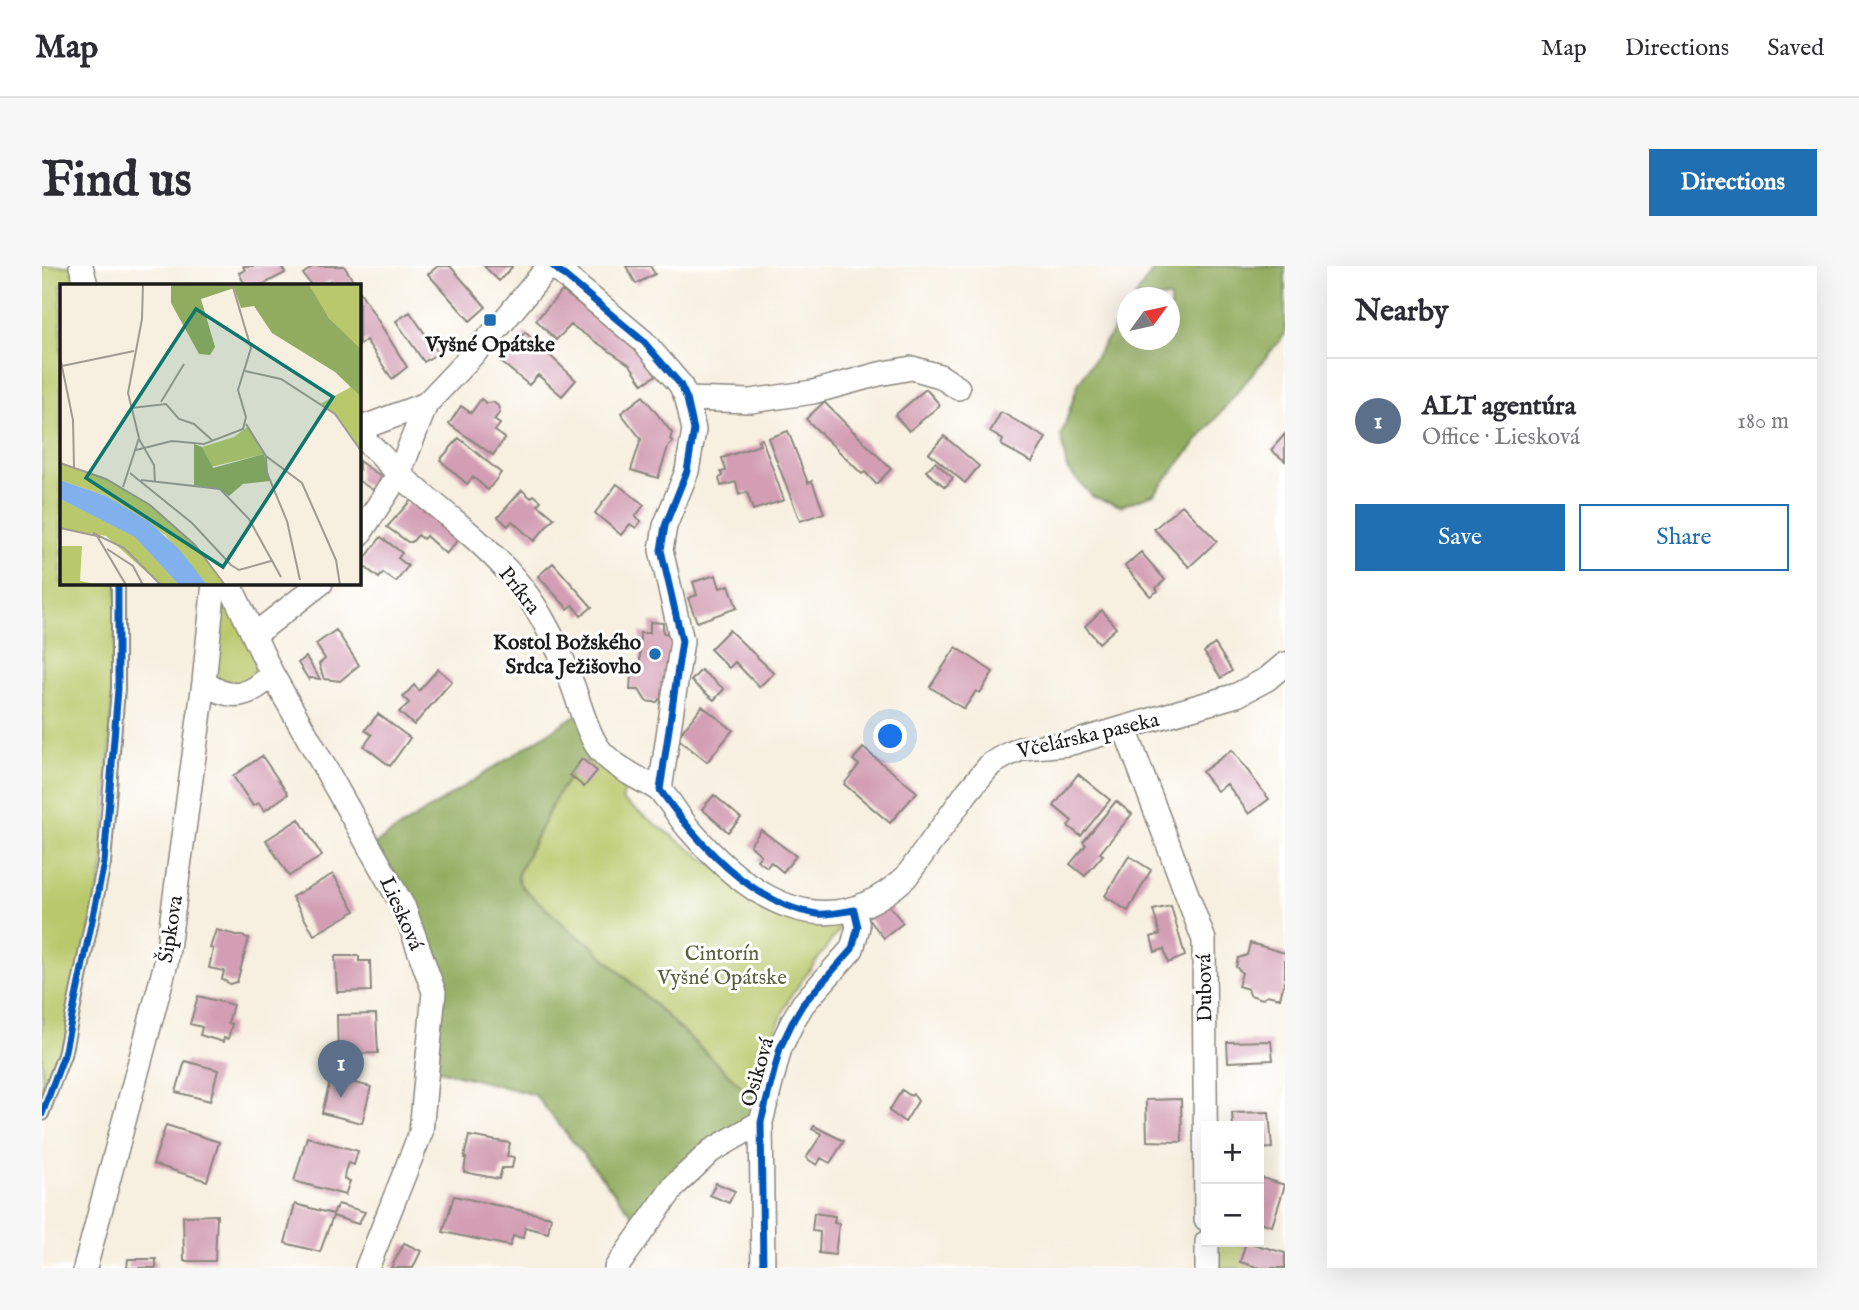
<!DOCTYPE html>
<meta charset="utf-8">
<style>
:root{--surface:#fff;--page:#f7f7f7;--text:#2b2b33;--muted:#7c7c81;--line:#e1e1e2;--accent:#1f6fb2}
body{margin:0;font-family:"IM FELL English",serif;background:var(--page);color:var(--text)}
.controls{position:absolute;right:21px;bottom:21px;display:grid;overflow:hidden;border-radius:0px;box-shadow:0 7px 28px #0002}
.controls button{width:63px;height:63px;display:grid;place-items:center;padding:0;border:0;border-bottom:2px solid var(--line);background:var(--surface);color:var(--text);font:35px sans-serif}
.compass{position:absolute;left:1075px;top:21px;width:63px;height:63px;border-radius:50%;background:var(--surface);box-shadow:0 7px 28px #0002;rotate:57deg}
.you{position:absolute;left:849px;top:471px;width:24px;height:24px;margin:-18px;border:5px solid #fff;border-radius:50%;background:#1a73e8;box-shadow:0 0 0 10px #1a73e833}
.badge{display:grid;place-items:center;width:46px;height:46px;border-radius:50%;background:var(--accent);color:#fff;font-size:23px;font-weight:700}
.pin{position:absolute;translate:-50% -58px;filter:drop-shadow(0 2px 4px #0008)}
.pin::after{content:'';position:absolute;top:37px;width:24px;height:21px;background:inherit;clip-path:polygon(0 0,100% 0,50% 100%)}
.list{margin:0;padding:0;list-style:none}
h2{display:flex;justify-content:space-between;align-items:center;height:91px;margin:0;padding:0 28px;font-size:30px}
h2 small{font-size:23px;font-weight:400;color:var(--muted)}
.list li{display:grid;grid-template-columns:46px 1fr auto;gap:21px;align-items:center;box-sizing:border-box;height:126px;padding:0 28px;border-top:2px solid var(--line)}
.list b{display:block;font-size:26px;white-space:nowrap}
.list p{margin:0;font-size:23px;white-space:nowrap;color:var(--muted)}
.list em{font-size:23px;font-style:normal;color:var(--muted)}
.actions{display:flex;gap:14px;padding:21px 28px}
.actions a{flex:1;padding:16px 0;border:2px solid var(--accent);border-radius:0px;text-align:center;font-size:24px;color:var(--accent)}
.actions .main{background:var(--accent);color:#fff}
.map{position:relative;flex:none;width:1243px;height:1002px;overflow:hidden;border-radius:0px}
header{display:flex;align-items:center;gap:42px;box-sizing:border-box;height:98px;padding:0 35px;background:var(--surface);border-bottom:2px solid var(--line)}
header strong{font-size:33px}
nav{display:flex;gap:38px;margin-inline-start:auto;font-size:24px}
.intro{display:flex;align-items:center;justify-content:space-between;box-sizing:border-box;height:168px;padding:0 42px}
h1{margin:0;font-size:49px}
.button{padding:18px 32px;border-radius:0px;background:var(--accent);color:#fff;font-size:24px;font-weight:700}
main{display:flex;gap:42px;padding:0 42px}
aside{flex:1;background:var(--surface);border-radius:0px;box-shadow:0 7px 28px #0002}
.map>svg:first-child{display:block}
.green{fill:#b9c86b;stroke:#6a7244;stroke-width:2}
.forest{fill:#92ac5f;stroke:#57643e;stroke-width:2}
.building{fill:#d39eb3}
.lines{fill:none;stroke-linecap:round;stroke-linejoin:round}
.service-casing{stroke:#8a867e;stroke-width:16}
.minor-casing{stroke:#8a867e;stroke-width:26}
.service{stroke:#fff;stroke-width:12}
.minor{stroke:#fff;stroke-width:23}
.cycleway-casing{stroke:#fff;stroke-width:11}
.cycleway{stroke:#0057b8;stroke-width:7}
.poi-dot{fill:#1f6fb2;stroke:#fff;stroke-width:2.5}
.labels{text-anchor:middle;stroke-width:6;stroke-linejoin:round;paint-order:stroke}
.poi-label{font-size:21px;font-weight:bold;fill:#1c1c1c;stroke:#fff}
.street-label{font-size:21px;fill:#1c1c1c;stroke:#fff}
.park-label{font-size:21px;fill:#5b613c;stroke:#fff}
.inset-road{fill:none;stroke:#9f9b91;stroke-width:2}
.view{fill:#0f766e;fill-opacity:0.15;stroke:#0f766e;stroke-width:3.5}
.inset-edge{fill:none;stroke:#1c1c1c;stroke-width:3.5}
</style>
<header>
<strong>Map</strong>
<nav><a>Map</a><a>Directions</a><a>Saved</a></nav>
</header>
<div class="intro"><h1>Find us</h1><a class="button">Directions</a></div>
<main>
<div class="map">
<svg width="1243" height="1002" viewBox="0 0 1243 1002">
<rect width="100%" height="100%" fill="#fff"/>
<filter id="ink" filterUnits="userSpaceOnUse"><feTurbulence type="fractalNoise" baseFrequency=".0143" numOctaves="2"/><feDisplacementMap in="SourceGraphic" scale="14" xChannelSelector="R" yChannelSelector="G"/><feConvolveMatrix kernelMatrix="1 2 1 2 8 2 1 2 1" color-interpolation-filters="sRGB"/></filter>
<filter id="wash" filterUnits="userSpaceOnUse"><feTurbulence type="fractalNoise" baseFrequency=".00686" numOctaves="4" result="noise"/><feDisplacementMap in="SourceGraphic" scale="28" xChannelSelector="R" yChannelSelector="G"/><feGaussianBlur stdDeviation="1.57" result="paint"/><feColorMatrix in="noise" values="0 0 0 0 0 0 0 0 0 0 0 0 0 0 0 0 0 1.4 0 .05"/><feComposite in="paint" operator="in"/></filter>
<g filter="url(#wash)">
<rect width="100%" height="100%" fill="#f7efdf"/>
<path class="green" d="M0 0H39L44 19H19V317H76L62 597 22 789 0 848Z
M181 334 186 336C193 348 214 384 214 395 215 412 195 425 179 418 175 415 172 410 169 405Z
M551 494 584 521 580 534 669 598 752 653 800 660 748 731 725 783 718 838 548 678 531 667 479 620 475 610 514 531 536 499Z
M1165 976H1194L1243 1002H1165Z"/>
<path class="forest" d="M1114 0H1243V68L1112 228 1079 240 1051 231 1025 203 1019 170 1036 118 1085 43 1086 74H1128V32L1093 31Z
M540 445 555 480 551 494 536 499 514 531 475 610 479 620 531 667 548 678 718 838 719 856 669 885 602 963 493 829 385 801 392 726 328 581Z"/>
<g id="blocks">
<path class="building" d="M201 0H239L243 7 220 19H203L197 7 203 4Z
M272 0H302L314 19H290L288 15 281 19H269L261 8Z
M396 0H408L444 41 428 55 386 8Z
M442 0H469L470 1 457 15Z
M584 0H608L613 8 594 18Z
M317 24 365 101 350 113 324 74 317 79Z
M520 25 601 85 617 107 601 118 588 99 529 59 514 74 494 54Z
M368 46 396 87 382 96 354 55Z
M483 66 534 114 520 130 496 109 487 119 459 96Z
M884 123 898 139 867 165 853 149Z
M601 130 630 167 628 173 631 176 626 181 616 212 589 204 599 173 579 147Z
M439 133 444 137 451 136 456 140 458 146 452 154 458 158 453 165 463 172 451 189 407 158 419 140 429 147Z
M782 136 849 203 834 218 823 206 820 208 764 153Z
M959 146 1004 172 990 196 959 179 961 174 948 166Z
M746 165 766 217 770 215 782 247 758 255 726 172Z
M1243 168V195L1229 184Z
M902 170 937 200 923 217 887 187Z
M417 172 459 207 446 224 431 211 425 218 398 194Z
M720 173 742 234 711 244 705 226 697 229 694 216 679 220 677 212 681 210 679 206 684 205 680 192 718 179 716 174Z
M317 195 340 211 331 224 317 215Z
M893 196 911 212 903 221 884 205Z
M575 218 602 239 593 251 599 255 594 262 588 258 579 269 553 247Z
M480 224 489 232 492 229 499 235 496 239 512 252 492 275 470 255 466 260 456 251Z
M370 233 416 274 404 288 384 270 381 273 376 269 370 276H366L345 261Z
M1140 239 1175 275 1147 301 1112 263Z
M339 271 360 287 356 292 366 300 354 316 341 307 337 312 319 298Z
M1099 286 1123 314 1114 322 1116 325 1108 330 1083 300Z
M511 297 550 341 539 350 531 339 526 343 496 310Z
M674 309 678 322 687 319 695 342 655 356 646 332 655 329 651 316Z
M1060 344 1074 362 1057 377 1043 360Z
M608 356 621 357V367L630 368 623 428 615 436H610L604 435 597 424H588L589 408 598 409V367H608Z
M294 364 317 399 298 415 282 413 277 398 283 393 274 378Z
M687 364 732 407 717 421 693 396 687 402 668 383Z
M1173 378 1190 405 1179 412 1162 386Z
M914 381 951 406 938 427 934 425 922 443 888 421Z
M264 391 278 413 268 412 267 414 256 397Z
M396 403 410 415 372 459 357 446 367 437 361 431 372 419 377 425Z
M659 404 682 423 672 434 649 415Z
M660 440 691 464 665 496 635 472Z
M336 448 368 472 348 500 322 480 330 469 323 464Z
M821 482 875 526 848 557 802 518 817 499 811 494Z
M1190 484 1227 533 1207 548 1185 518 1175 525 1160 506Z
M220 490 246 528 222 545 217 537 211 540 191 510Z
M540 493 555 505 542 521 528 509Z
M1036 508 1068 534 1039 570 1026 560 1030 555 1012 540Z
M672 529 699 552 686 566 660 543Z
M1074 535 1090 548 1058 587 1061 589 1043 610 1028 598 1044 579 1041 576Z
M257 553 280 590 247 610 224 574Z
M719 564 754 590 741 606 729 596 725 601 715 594 719 589 708 579Z
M1087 590 1109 604 1086 645 1063 630Z
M291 608 313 645 272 669 250 631Z
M845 637 861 657 842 672 826 652Z
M1129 640 1143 690 1126 697 1122 683 1113 686 1109 671 1118 668 1111 644Z
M174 664 207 672 195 716 188 718 180 713 182 705 167 702 171 683 168 682Z
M1208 677 1243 687V713L1238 732 1225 729 1220 733 1208 729 1206 723 1196 720 1200 707 1194 701 1196 692 1205 689Z
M293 690H317V695H328L329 725 295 726Z
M156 730 191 739 186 757 190 758 186 773 182 772 181 776 158 769 160 761 148 758Z
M334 748 336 787 296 788 295 749Z
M1229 775 1231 794 1186 796 1185 776Z
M143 795 176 804 168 835 134 826Z
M289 811 329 821 320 857 280 847Z
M860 824 869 830 871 828 876 835 863 856 847 845Z
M1139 833 1140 876 1105 875 1104 834Z
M1227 846 1230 882 1217 883V860H1191L1190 847Z
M124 859 177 876 165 915 111 898Z
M772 860 802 875 788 897 779 892 775 899 764 892 780 868 770 863Z
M427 870 468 877 465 890 472 891 470 902H460L457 913 422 906 424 892H422Z
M265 871 316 885 312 899 306 897 303 905 302 913 308 915 303 929 252 915Z
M1217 911 1243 919 1230 960 1217 956Z
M674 917 693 925 687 937 668 929Z
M412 930 509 951 506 967 483 961 481 972 471 970 468 980 401 966Z
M253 938 291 948 296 938 323 946 316 958 291 950 278 986 243 977Z
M772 947 793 950 792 957 797 958 793 989 777 987 778 966 770 965Z
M175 949 173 995H142L141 950Z
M1204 976 1243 987V1002H1218L1198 996Z
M362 977 379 985 371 1002H349Z
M86 993H114V1002H85Z"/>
</g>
</g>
<g filter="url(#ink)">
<use href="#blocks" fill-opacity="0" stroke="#8a867e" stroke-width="2"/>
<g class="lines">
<defs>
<path id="service" d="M0 848 22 789 62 597 76 423V317"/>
<path id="minor" d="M39 0 44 19
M511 0 601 75 638 118 645 133 652 164 645 205 623 260 619 284 640 375 618 524
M645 133 709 135 771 126 837 108 870 102 898 110 916 122
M317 163 384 138 455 63 507 0
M317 170C334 182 344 196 359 210 400 246 446 278 480 322 503 352 518 385 531 420 538 439 544 463 555 480 565 495 585 506 601 515 607 518 614 521 619 526 630 537 637 552 648 564 707 633 785 684 864 611L926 525 949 498 965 489 981 482 1026 478 1195 429 1225 413 1243 398
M317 269 357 208 384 138
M187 317 230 408 362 642 392 726 379 866 325 1002
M212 369 279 317
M162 416C188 436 208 431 230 408
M1083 463 1162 674 1164 953
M1165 976V1002
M43 1002 124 697 162 416 172 317
M574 1002 633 919 669 885 719 856
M721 1002 719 856 738 782 752 753 761 738 810 683 816 661 812 644"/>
</defs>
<use href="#service" class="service-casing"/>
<use href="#minor" class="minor-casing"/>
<use href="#service" class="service"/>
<use href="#minor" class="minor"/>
<defs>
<path id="cycleway" d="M511 0 601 75 638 118 645 133 652 164 645 205 623 260 619 284 640 375 618 524C654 575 708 638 775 648 787 649 800 646 812 644L816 661 810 683 761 738 752 753 738 782 719 856 721 1002
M0 848 22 789 62 597 76 423V317"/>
</defs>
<use href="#cycleway" class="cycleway-casing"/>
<use href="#cycleway" class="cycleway"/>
</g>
</g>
<g class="poi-dot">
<rect x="441" y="47" width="14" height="14" rx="3.5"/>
<circle cx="613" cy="388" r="7"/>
</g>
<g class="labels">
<g class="poi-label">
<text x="448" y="85">Vyšné Opátske</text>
<text x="599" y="383" text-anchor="end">Kostol Božského<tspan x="599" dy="24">Srdca Ježišovho</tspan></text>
</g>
<g class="street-label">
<text transform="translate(478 324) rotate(52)" y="7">Príkra</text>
<text transform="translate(1046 469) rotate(-13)" y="7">Včelárska paseka</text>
<text transform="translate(360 647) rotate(66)" y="7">Liesková</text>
<text transform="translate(128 663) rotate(-81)" y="7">Šipkova</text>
<text transform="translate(1162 722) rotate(-91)" y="7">Dubová</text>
<text transform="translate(715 806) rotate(-74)" y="7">Osiková</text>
</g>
<g class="park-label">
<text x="680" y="694">Cintorín<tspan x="680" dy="24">Vyšné Opátske</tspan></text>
</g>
</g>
<g transform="translate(18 18)">
<rect width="301" height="301" fill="#f7efdf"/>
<path d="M249 0H301V65L269 34ZM291 103 301 113V167L275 130 260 120ZM187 143 204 170 151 183 142 163 174 153ZM0 178 46 195 90 221 135 261 165 301H147L105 251 46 212 0 196ZM0 215 76 253 119 301H101L46 252 0 244ZM0 262H22L20 297 40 301H0Z" fill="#b9c86b"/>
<path d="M111 0H249L269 34 301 65V113L275 88 212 49 194 22 181 24 174 4 141 15 155 63 150 71 139 70 111 19ZM134 160 142 163 153 184 204 170 210 197 183 200 169 212 159 205 134 201Z" fill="#92ac5f"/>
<path d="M0 196 46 212 89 238 118 264 147 301H119L75 253 0 215Z" fill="#81b1ec"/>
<path class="inset-road" d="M0 73 13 136 14 183M2 82 74 67M185 87 221 95 275 130 301 167M101 118 124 80M71 124 106 120 119 135 134 140 152 156M186 140 206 172 242 199 276 276 280 301M79 155 94 181 95 198M76 166 112 157 144 160 183 145 186 133 178 106 191 64 172 0M206 173 207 189 227 237 240 296M0 179 46 195 90 221 135 261 165 301M70 189 132 239 171 281 179 286 211 277M81 196 160 205 189 235 221 293M63 203 79 154 68 109 82 35 83 0M0 244 37 252 66 301M33 249 64 264 101 301M47 265 73 282 83 301"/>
<path class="view" d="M136 25 273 113 163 283 26 194Z"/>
<rect width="301" height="301" class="inset-edge"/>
</g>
</svg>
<div class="controls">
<button>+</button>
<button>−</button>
</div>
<svg class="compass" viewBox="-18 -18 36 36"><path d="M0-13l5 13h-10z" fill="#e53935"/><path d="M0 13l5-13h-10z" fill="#7c7c81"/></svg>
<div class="you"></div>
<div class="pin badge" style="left:299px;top:832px;background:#5c6f8a">1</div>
</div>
<aside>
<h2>Nearby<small></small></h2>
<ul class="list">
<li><span class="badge" style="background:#5c6f8a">1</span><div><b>ALT agentúra</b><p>Office · Liesková</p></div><em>180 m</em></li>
</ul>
<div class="actions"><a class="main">Save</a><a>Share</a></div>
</aside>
</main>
